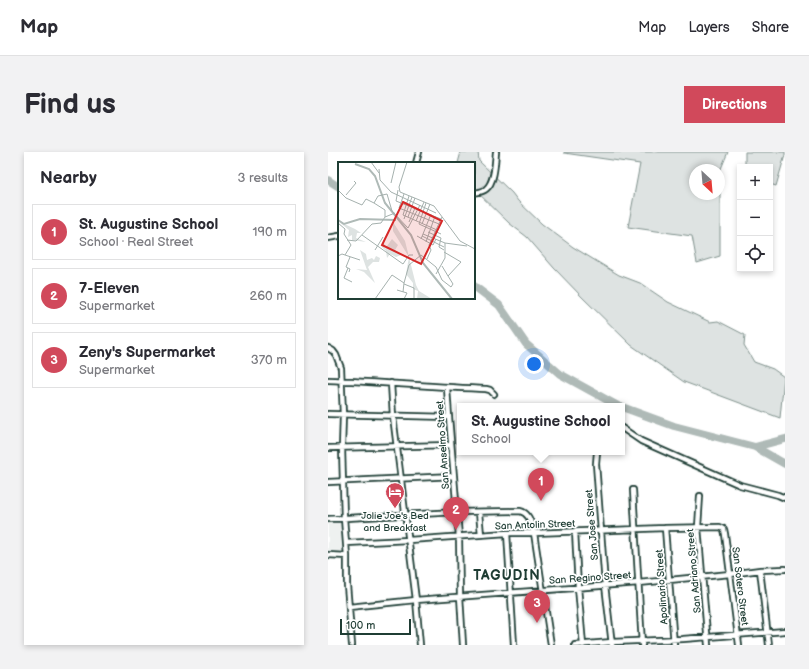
<!DOCTYPE html>
<meta charset="utf-8">
<style>
:root{--surface:#fff;--page:#f2f2f3;--text:#2b2b33;--muted:#7c7c81;--line:#e1e1e2;--accent:#d1495b}
body{margin:0;font-family:"Balsamiq Sans",sans-serif;background:var(--page);color:var(--text)}
.controls{position:absolute;right:12px;top:12px;display:grid;overflow:hidden;border-radius:0px;box-shadow:0 2px 6px #0003}
.controls button{width:36px;height:36px;display:grid;place-items:center;padding:0;border:0;border-bottom:1px solid var(--line);background:var(--surface);color:var(--text);font:20px sans-serif}
.compass{position:absolute;left:361px;top:12px;width:36px;height:36px;border-radius:50%;background:var(--surface);box-shadow:0 2px 6px #0003;rotate:154deg}
.scale{position:absolute;left:12px;bottom:10px;width:71px;box-sizing:border-box;padding-left:4px;border:2px solid #1f3d34;border-top:0;font-size:11px;line-height:14px;white-space:nowrap;color:#1f3d34;-webkit-text-stroke:3px #fff;paint-order:stroke}
.you{position:absolute;left:206px;top:212px;width:14px;height:14px;margin:-10px;border:3px solid #fff;border-radius:50%;background:#1a73e8;box-shadow:0 0 0 6px #1a73e833}
.badge{display:grid;place-items:center;width:26px;height:26px;border-radius:50%;background:var(--accent);color:#fff;font-size:13px;font-weight:700}
.pin{position:absolute;translate:-50% -33px;filter:drop-shadow(0 1px 2px #0008)}
.pin::after{content:'';position:absolute;top:21px;width:14px;height:12px;background:inherit;clip-path:polygon(0 0,100% 0,50% 100%)}
.popup{position:absolute;left:129px;top:251px;width:168px;height:52px;box-sizing:border-box;display:grid;place-content:center;border-radius:0px;background:var(--surface);filter:drop-shadow(0 1px 3px #0005);font-size:13px;white-space:nowrap;color:var(--muted)}
.popup b{font-size:15px;color:var(--text)}
.popup::after{content:'';position:absolute;left:50%;top:100%;margin-left:-8px;border:8px solid transparent;border-top-color:var(--surface)}
.list{margin:0;padding:0;list-style:none}
h2{display:flex;justify-content:space-between;align-items:center;height:52px;margin:0;padding:0 16px;font-size:17px}
h2 small{font-size:13px;font-weight:400;color:var(--muted)}
.list li{display:grid;grid-template-columns:26px 1fr auto;gap:12px;align-items:center;box-sizing:border-box;height:56px;margin:0 8px 8px;padding:0 8px;border:1px solid var(--line);border-radius:0px}
.list b{display:block;font-size:15px;white-space:nowrap}
.list p{margin:0;font-size:13px;white-space:nowrap;color:var(--muted)}
.list em{font-size:13px;font-style:normal;color:var(--muted)}
.icon{flex:none;width:22px;height:22px;fill:none;stroke:currentColor;stroke-width:2;stroke-linecap:round;stroke-linejoin:round}
.map{position:relative;flex:none;width:457px;height:493px;overflow:hidden;border-radius:0px}
header{display:flex;align-items:center;gap:24px;box-sizing:border-box;height:56px;padding:0 20px;background:var(--surface);border-bottom:1px solid var(--line)}
header strong{font-size:19px}
nav{display:flex;gap:22px;margin-inline-start:auto;font-size:14px}
.intro{display:flex;align-items:center;justify-content:space-between;box-sizing:border-box;height:96px;padding:0 24px}
h1{margin:0;font-size:28px}
.button{padding:10px 18px;border-radius:0px;background:var(--accent);color:#fff;font-size:14px;font-weight:700}
main{display:flex;gap:24px;padding:0 24px}
aside{flex:1;background:var(--surface);border-radius:0px;box-shadow:0 2px 6px #0003}
.map>svg:first-child{display:block}
.built{fill:#eef1f0}
.green{fill:#dee3e2;stroke:#7e908b;fill-rule:evenodd}
.lines{fill:none;stroke-linecap:round;stroke-linejoin:round}
.river{stroke:#afbab7;stroke-width:8}
.minor-casing{stroke:#1f3d34;stroke-width:8}
.minor{stroke:#fff;stroke-width:4.5}
.labels{text-anchor:middle;stroke-width:3.5;stroke-linejoin:round;paint-order:stroke}
.street-label{font-size:10px;fill:#1f3d34;stroke:#fff}
.poi-label{font-size:10px;fill:#1f3d34;stroke:#fff}
.district-label{font-size:14px;font-weight:bold;letter-spacing:1px;fill:#1f3d34;stroke:#fff}
.inset-river{fill:none;stroke:#afbab7;stroke-width:2}
.inset-road{fill:none;stroke:#a5b1ae;stroke-width:1}
.view{fill:#d62828;fill-opacity:0.15;stroke:#d62828;stroke-width:2}
.inset-edge{fill:none;stroke:#1f3d34;stroke-width:2}
</style>
<header>
<strong>Map</strong>
<nav><a>Map</a><a>Layers</a><a>Share</a></nav>
</header>
<div class="intro"><h1>Find us</h1><a class="button">Directions</a></div>
<main>
<aside>
<h2>Nearby<small>3 results</small></h2>
<ul class="list">
<li><span class="badge">1</span><div><b>St. Augustine School</b><p>School · Real Street</p></div><em>190 m</em></li>
<li><span class="badge">2</span><div><b>7-Eleven</b><p>Supermarket</p></div><em>260 m</em></li>
<li><span class="badge">3</span><div><b>Zeny's Supermarket</b><p>Supermarket</p></div><em>370 m</em></li>
</ul>
</aside>
<div class="map">
<svg width="457" height="493" viewBox="0 0 457 493">
<rect width="100%" height="100%" fill="#fff"/>
<filter id="ink" filterUnits="userSpaceOnUse"><feTurbulence type="fractalNoise" baseFrequency=".025" numOctaves="2"/><feDisplacementMap in="SourceGraphic" scale="8" xChannelSelector="R" yChannelSelector="G"/><feConvolveMatrix kernelMatrix="1 2 1 2 8 2 1 2 1" color-interpolation-filters="sRGB"/></filter>
<g filter="url(#ink)">
<path class="built" d="M0 369H15L17 402 0 403Z"/>
<path class="green" d="M133 0H150L151 9 184 41 190 49 214 72 245 95 291 123 312 131 340 150 382 170 390 169 417 183 416 193 426 210 445 217 456 225 452 266 356 230 303 193 254 145 226 116 199 85 181 71 146 37V11H130Z
M236 0H400L392 19V104L369 111 364 84 300 75 312 12 236 1ZM367 18H391V42H367Z
M417 0H457V3L448 34 442 32V15H417Z"/>
<g class="lines">
<path class="river" d="M0 28 11 35
M146 134 171 153 198 192 232 222 290 254
M294 255 346 274 427 295 457 312
M427 295 457 287"/>
<defs>
<path id="minor" d="M88 11 91 0
M146 41C150 40 155 40 158 37 167 30 167 10 168 0
M0 86 11 84
M0 196 5 199 8 203 13 216 15 263 14 296 16 366 19 404V433L24 493
M0 228C53 230 105 235 158 237L162 238 166 242
M63 231 65 264 88 448 92 493
M119 236 121 265 131 385 132 444 135 493
M0 262 121 265
M294 276 313 289 412 333 450 343 457 346
M0 296 123 293
M269 300 268 312 269 325 277 433 284 493
M0 330 126 324
M305 338 314 493
M372 344 370 375 380 493
M151 360 153 383
M0 367 129 360 192 359C202 361 203 372 206 381L223 493
M337 376 346 493
M247 379 250 435 255 493
M179 381 186 493
M18 391 81 388 179 381H206L337 376 392 375 396 377 397 382 411 493
M0 403 19 404
M432 418 441 493
M21 455 88 448 311 431 402 422 432 418 457 417
M247 493 284 490 355 487 457 479"/>
</defs>
<use href="#minor" class="minor-casing"/>
<use href="#minor" class="minor"/>
</g>
</g>
<defs>
<symbol id="hotel-pin" viewBox="-11 -11 22 30"><path d="M0 17L-7.5 6A9.5 9.5 0 1 1 7.5 6Z" fill="#d1495b" stroke="#fff"/><path d="M-6-4.5h1.5V1H6V5H4.5V3h-9V5H-6ZM-4 0a1.8 1.8 0 1 1 3.6 0ZM.5 0V-2.5h3Q6-2.5 6 0Z" fill="#fff"/></symbol>
</defs>
<g fill-rule="evenodd">
<use href="#hotel-pin" x="56" y="329" width="22" height="30"/>
</g>
<g class="labels">
<g class="street-label">
<text transform="translate(114 293) rotate(-94)" y="4">San Anselmo Street</text>
<text transform="translate(207 372) rotate(-2)" y="4">San Antolin Street</text>
<text transform="translate(263 373) rotate(-95)" y="4">San Jose Street</text>
<text transform="translate(365 419) rotate(-95)" y="4">San Adriano Street</text>
<text transform="translate(262 425) rotate(-4)" y="4">San Regino Street</text>
<text transform="translate(413 434) rotate(83)" y="4">San Sotero Street</text>
<text transform="translate(333 435) rotate(-94)" y="4">Apolinario Street</text>
</g>
<g class="poi-label">
<text x="67" y="367">Jolie Joe's Bed<tspan x="67" dy="12">and Breakfast</tspan></text>
</g>
<g class="district-label">
<text x="179" y="428">TAGUDIN</text>
</g>
</g>
<g transform="translate(10 10)">
<rect width="137" height="137" fill="#fff"/>
<path d="M0 59 17 67 23 71H19L18 76 28 80 14 78V73L10 75 11 68ZM55 60 67 79 78 123 81 129 94 137H79L80 129 75 127V121L68 112 71 95 55 69ZM54 77 60 83 57 88 63 93 58 95 52 92 49 96 48 89 43 84 46 80 47 87ZM22 88 28 92 29 98 34 96 36 98 38 94 42 96 41 100H35L30 105 37 121 26 110 18 107 29 108Z" fill="#dee3e2"/>
<path class="inset-river" d="M17 2 31 7 37 14 47 41 73 73 85 101 114 137M0 58 6 62 22 57 58 58"/>
<path class="inset-road" d="M33 0 41 11M69 0 61 25 62 30 96 44 122 79 137 87M41 7 42 18 53 30 98 51M53 21 58 0M0 28 8 36 24 43 28 37 36 41 40 34 49 32M60 28 58 39 103 57M49 32 54 49 70 66 82 43M66 32 61 46 101 62M8 33 18 21 16 19M71 34 65 53 99 68M36 41 47 48V55M88 41 81 62 103 72M70 55 77 36M66 57 74 35M78 59 86 40M71 60 77 46M0 61 7 67 6 72 13 83 7 93M84 62 92 42M90 70 103 76 101 85 106 88M85 72 107 81 129 84M24 73 65 102 71 93H75M79 74 95 83 98 77M84 74 106 85M83 77 93 52M9 78 18 79 34 62 43 61 47 55 57 51M88 80 97 54M37 88 45 75M0 94 4 92 22 98M89 97 93 88 91 83 104 55M104 104 110 114 123 100 106 90M10 106 6 116 14 120M11 110 12 107 8 105 12 95M98 112 107 96V81M66 121 71 103 83 93 98 105 104 118 113 125 115 122 110 114M66 122 76 126V137M59 128 69 131 66 137M37 137 54 113 66 121 65 130"/>
<path class="view" d="M65 40 104 59 83 102 44 83Z"/>
<rect width="137" height="137" class="inset-edge"/>
</g>
</svg>
<div class="controls">
<button>+</button>
<button>−</button>
<button><svg class="icon" aria-label="locate" viewBox="0 0 24 24"><circle cx="12" cy="12" r="6"/><path d="M12 2v4M12 18v4M2 12h4M18 12h4"/></svg></button>
</div>
<svg class="compass" viewBox="-18 -18 36 36"><path d="M0-13l5 13h-10z" fill="#e53935"/><path d="M0 13l5-13h-10z" fill="#7c7c81"/></svg>
<div class="scale">100 m</div>
<div class="you"></div>
<div class="pin badge" style="left:213px;top:349px">1</div>
<div class="popup"><b>St. Augustine School</b>School</div>
<div class="pin badge" style="left:128px;top:378px">2</div>
<div class="pin badge" style="left:209px;top:471px">3</div>
</div>
</main>
